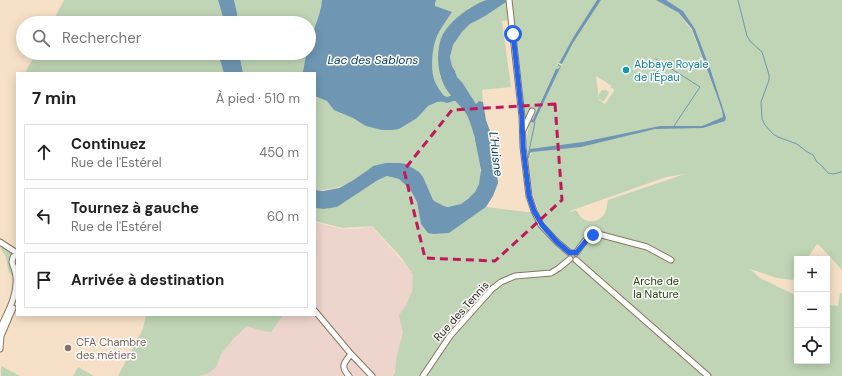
<!DOCTYPE html>
<html lang="fr">
<meta charset="utf-8">
<style>
:root{--surface:#fff;--page:#f6f6f6;--text:#222;--muted:#767676;--line:#e0e0e0}
body{margin:0;font-family:"DM Sans",sans-serif;background:var(--page);color:var(--text)}
.controls{position:absolute;right:12px;bottom:12px;display:grid;overflow:hidden;border-radius:0px;box-shadow:0 2px 10px #0003}
.controls button{width:36px;height:36px;display:grid;place-items:center;padding:0;border:0;border-bottom:1px solid var(--line);background:var(--surface);color:var(--text);font:20px sans-serif}
.stop{position:absolute;width:12px;height:12px;margin:-9px;border:3px solid #2563eb;border-radius:50%;background:#fff}
.stop.end{background:#2563eb;border-color:#fff;box-shadow:0 1px 4px #0008}
.list{margin:0;padding:0;list-style:none}
h2{display:flex;justify-content:space-between;align-items:center;height:52px;margin:0;padding:0 16px;font-size:17px}
h2 small{font-size:13px;font-weight:400;color:var(--muted)}
.list li{display:grid;grid-template-columns:26px 1fr auto;gap:12px;align-items:center;box-sizing:border-box;height:56px;margin:0 8px 8px;padding:0 8px;border:1px solid var(--line);border-radius:0px}
.list b{display:block;font-size:15px;white-space:nowrap}
.list p{margin:0;font-size:13px;white-space:nowrap;color:var(--muted)}
.list em{font-size:13px;font-style:normal;color:var(--muted)}
.icon{flex:none;width:22px;height:22px;fill:none;stroke:currentColor;stroke-width:2;stroke-linecap:round;stroke-linejoin:round}
.map{position:relative;flex:none;width:842px;height:376px;overflow:hidden}
.search{position:absolute;background:var(--surface);box-shadow:0 2px 10px #0003;left:16px;top:16px;width:300px;height:44px;display:flex;align-items:center;gap:10px;box-sizing:border-box;padding:0 14px;border-radius:22px;color:var(--muted);font-size:15px}
.panel{position:absolute;background:var(--surface);box-shadow:0 2px 10px #0003;left:16px;top:72px;width:300px;height:244px;border-radius:0px}
.map>svg:first-child{display:block}
.commercial{fill:#edd4cd}
.green{fill:#bfd5b5;fill-rule:evenodd}
.water{fill:#6f97b3}
.lines{fill:none;stroke-linecap:round;stroke-linejoin:round}
.stream{stroke:#6f97b3;stroke-width:1}
.river{stroke:#6f97b3;stroke-width:6}
.minor-casing{stroke:#88765f;stroke-width:7}
.minor{stroke:#fff;stroke-width:5}
.route{stroke:#2563eb;stroke-width:5}
.marked{fill:none;stroke:#c2185b;stroke-width:3;stroke-dasharray:8 5;stroke-linejoin:round}
.culture-dot{fill:#0f9aa8;stroke:#fff;stroke-width:1.5}
.education-dot{fill:#8d6e63;stroke:#fff;stroke-width:1.5}
.labels{text-anchor:middle;stroke-width:3;stroke-linejoin:round;paint-order:stroke}
.culture-label{font-size:11px;fill:#0d838f;stroke:#fff;text-anchor:start}
.park-label{font-size:11px;fill:#214109;stroke:#fff}
.street-label{font-size:11px;fill:#272016;stroke:#fff}
.education-label{font-size:11px;fill:#785e54;stroke:#fff;text-anchor:start}
.water-label{font-size:12px;font-style:italic;fill:#0e425f;stroke:#fff}
</style>
<div class="map">
<svg width="842" height="376" viewBox="0 0 842 376">
<rect width="100%" height="100%" fill="#f6e1c8"/>
<path class="commercial" d="M315 222 341 229H357L371 226 414 274 406 334 399 364 392 376H118L143 329 146 315H315Z"/>
<path class="green" d="M64 0H218L223 17V23H52Z
M234 0H486L469 8 438 49V62L440 76 448 92 466 113 471 124 475 138V140C477 153 482 167 480 180 478 196 457 212 441 205 439 204 435 202 433 200 428 194 427 184 423 178 420 173 411 168 406 164L373 166C357 181 337 191 315 190V73H243L239 53H309V23H237V13Z
M496 0H597L574 36 558 64 560 66 558 70 556 69 532 120 522 117 511 20 502 21 511 87 482 90 483 102 481 101 476 104 462 82 457 77 455 71 452 66 450 57 453 45 462 32Z
M601 0H656L679 13 692 31 717 96 723 116 720 99 711 71 695 29 683 11 666 0H842V270L822 248 817 244 807 259H797V274L793 280 777 278 750 269 760 278 797 296V361H827V305L838 306 840 293H842V376H393L395 372 397 354 403 333 399 315 407 304 412 291 413 274 400 256 372 226 343 228 315 221V208L324 209 337 207 378 180 387 176 399 179 410 189 417 202 421 224 434 234 449 233 486 207 527 212H539L533 196 526 158H529L532 152 547 150 530 149 528 157H526L525 146 530 121 534 123 561 66 573 43ZM596 76 612 86 610 87 611 88 614 89V91L605 104 599 100ZM685 174 608 200C607 204 607 209 605 213 601 221 590 224 582 218 580 216 578 213 576 210L571 212 570 211 666 177Z
M36 53H220L219 57 224 73H25Z
M602 90H606L609 93 604 101H602L599 99V94Z
M0 244 17 253 13 258 15 268 17 269 16 277C5 274 9 264 5 255 3 251 0 250 0 244Z
M146 315H283L271 332 263 331 247 326 233 339 221 354 216 367 207 374 198 376H118L143 329Z
M1 366 20 376H1Z
M78 367 94 376H73Z"/>
<path class="water" d="M218 0H234L237 13V23H223V17Z
M322 0H436L435 3V6L452 12C447 20 441 27 437 36 432 48 430 70 435 82 438 89 443 94 447 100L446 101 437 102 428 106 417 118 399 129 392 130H382L366 126 353 118 334 110 327 101 315 96V73H303V72L306 55 307 53H309C309 35 321 18 322 0Z
M486 0H509L485 16 470 24 462 32 453 45 450 57 452 66 455 71 457 77 462 82 476 104 479 101 483 102 486 120 490 131 491 153 495 157 498 183 493 196 486 207 449 233 434 234 428 233 421 224 417 202 410 189 399 179 387 176 378 180 337 207 324 209 315 208V190L323 191 339 188 352 181 368 170 373 166 386 163H400L406 164 419 172 423 177 433 200 436 202 444 206 448 207 461 204 468 199 475 192 479 184 481 170 475 140V138C472 129 470 119 465 112 458 103 449 95 444 85 440 77 438 68 438 58 438 50 439 42 443 34 452 19 470 6 486 0Z
M597 0H601L573 43 562 64 559 63 574 36Z
M656 0H666L683 11 695 29 711 71 726 118 725 121 703 128 655 129 581 147 532 152 530 153 529 158H526V157H528L530 149 583 142 660 126H702L723 117 722 111 717 96 692 29 679 13Z
M220 53H239L243 73H224L219 57Z
M558 64 561 66 534 123 530 121 531 119 532 120 533 119 556 69H558L560 67 558 65Z"/>
<g class="lines">
<path class="stream" d="M738 0 747 36 750 41 762 52 769 75V80L761 102 762 119 765 125 773 134 778 137 797 144 806 151 813 155 817 162 822 166 828 173 833 174 842 172
M656 59 700 87 674 126
M528 156 535 122"/>
<path class="river" d="M441 98 447 100 460 96"/>
<defs>
<path id="minor" d="M509 0 522 117 523 147 529 196 534 211 541 225 557 242 570 253
M523 130 532 111
M0 242 17 253
M576 253C582 245 587 235 598 234L647 247 671 260
M576 260 708 376
M315 311 351 354 372 376
M0 329C7 313 18 295 16 277 16 271 13 267 12 262L13 257 17 255
M0 349 1 336 13 308
M349 376C340 366 344 363 351 354
M423 376 450 336 492 289 501 282 515 276 551 273 559 268 570 259"/>
</defs>
<use href="#minor" class="minor-casing"/>
<use href="#minor" class="minor"/>
</g>
<g class="lines">
<path class="route" d="M513 34 522 117 523 147 529 196 534 211 542 225 557 242 570 253 573 252 576 253 589 237 593 235"/>
</g>
<path class="marked" d="M555 104 562 200 495 261 425 258 404 170 452 110Z"/>
<circle class="culture-dot" cx="626" cy="70" r="4"/>
<circle class="education-dot" cx="68" cy="348" r="4"/>
<g class="labels">
<g class="culture-label">
<text x="634" y="68">Abbaye Royale<tspan x="634" dy="13">de l'Épau</tspan></text>
</g>
<g class="park-label">
<text x="656" y="285">Arche de<tspan x="656" dy="13">la Nature</tspan></text>
</g>
<g class="street-label">
<text transform="translate(461 311) rotate(-48)" y="4">Rue des Tennis</text>
</g>
<g class="education-label">
<text x="76" y="346">CFA Chambre<tspan x="76" dy="13">des métiers</tspan></text>
</g>
<g class="water-label">
<text x="373" y="64">Lac des Sablons</text>
<text transform="translate(496 154) rotate(83)" y="4">L'Huisne</text>
</g>
</g>
</svg>
<div class="controls">
<button>+</button>
<button>−</button>
<button><svg class="icon" aria-label="locate" viewBox="0 0 24 24"><circle cx="12" cy="12" r="6"/><path d="M12 2v4M12 18v4M2 12h4M18 12h4"/></svg></button>
</div>
<div class="stop" style="left:513px;top:34px"></div>
<div class="stop end" style="left:593px;top:235px"></div>
<div class="search"><svg class="icon" aria-label="search" viewBox="0 0 24 24"><circle cx="10" cy="10" r="6"/><path d="M15 15l6 6"/></svg>Rechercher</div>
<section class="panel">
<h2>7 min<small>À pied · 510 m</small></h2>
<ul class="list">
<li><svg class="icon" aria-label="ahead" viewBox="0 0 24 24"><path d="M12 20V5M6 11l6-6 6 6"/></svg><div><b>Continuez</b><p>Rue de l'Estérel</p></div><em>450 m</em></li>
<li><svg class="icon" aria-label="left" viewBox="0 0 24 24"><path d="M17 20v-9H6M10 6l-5 5 5 5"/></svg><div><b>Tournez à gauche</b><p>Rue de l'Estérel</p></div><em>60 m</em></li>
<li><svg class="icon" aria-label="arrive" viewBox="0 0 24 24"><path d="M6 21V4h12l-3 4 3 4H6"/></svg><div><b>Arrivée à destination</b></div></li>
</ul>
</section>
</div>
